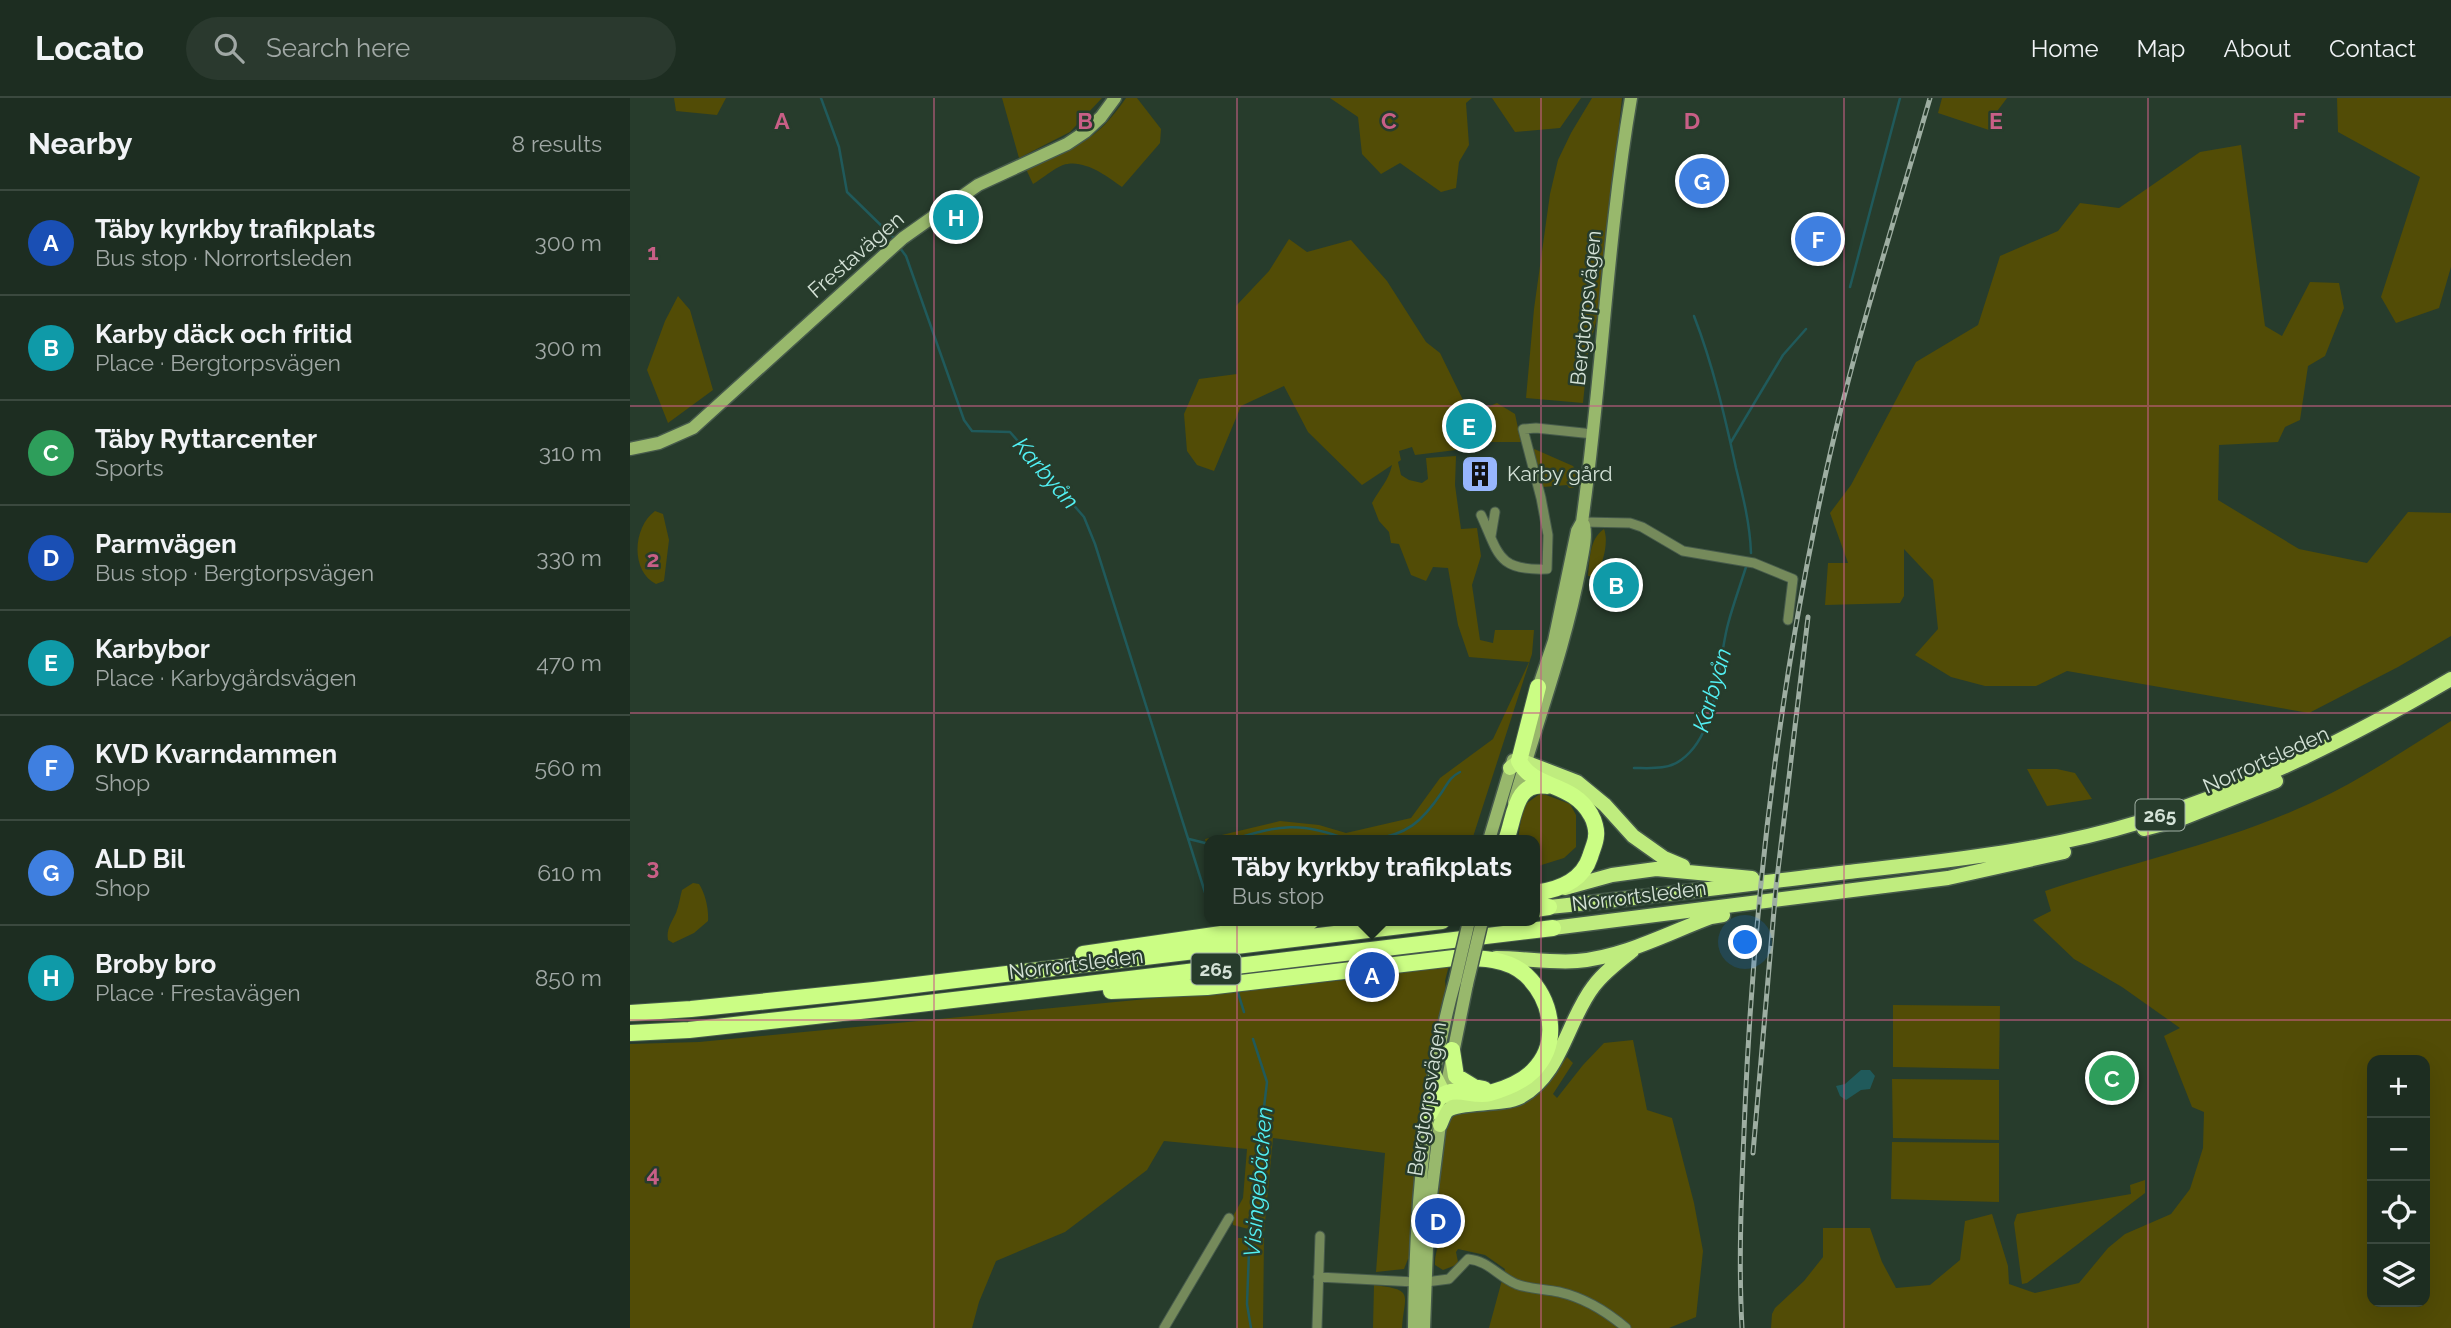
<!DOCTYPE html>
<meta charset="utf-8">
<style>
:root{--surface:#1d2d21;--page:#2a392e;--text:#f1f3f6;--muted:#a0a8a5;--line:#3b493f;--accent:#97b6fd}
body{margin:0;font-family:Raleway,sans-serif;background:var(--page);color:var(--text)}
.controls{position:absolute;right:21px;bottom:21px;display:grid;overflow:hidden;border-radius:14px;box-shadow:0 7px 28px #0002}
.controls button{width:63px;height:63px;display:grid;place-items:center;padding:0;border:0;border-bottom:2px solid var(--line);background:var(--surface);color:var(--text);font:35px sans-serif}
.you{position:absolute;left:1116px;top:845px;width:24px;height:24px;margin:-18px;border:5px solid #fff;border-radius:50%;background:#1a73e8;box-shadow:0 0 0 10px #1a73e833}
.badge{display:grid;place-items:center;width:46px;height:46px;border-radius:50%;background:var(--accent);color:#fff;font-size:23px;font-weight:700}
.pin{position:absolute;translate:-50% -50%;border:4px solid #fff;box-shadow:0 2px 7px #0006}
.popup{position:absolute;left:574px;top:737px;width:336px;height:91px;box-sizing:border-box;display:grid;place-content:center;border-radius:14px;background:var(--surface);filter:drop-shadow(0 2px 5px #0005);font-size:23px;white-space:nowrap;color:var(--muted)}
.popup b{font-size:26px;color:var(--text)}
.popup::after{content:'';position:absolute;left:50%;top:100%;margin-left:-14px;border:14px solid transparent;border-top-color:var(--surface)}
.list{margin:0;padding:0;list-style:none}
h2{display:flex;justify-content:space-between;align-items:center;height:91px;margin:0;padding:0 28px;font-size:30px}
h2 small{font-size:23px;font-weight:400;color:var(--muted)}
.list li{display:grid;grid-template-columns:46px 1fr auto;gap:21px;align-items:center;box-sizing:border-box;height:105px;padding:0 28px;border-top:2px solid var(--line)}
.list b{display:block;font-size:26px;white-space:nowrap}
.list p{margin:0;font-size:23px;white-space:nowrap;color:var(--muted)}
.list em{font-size:23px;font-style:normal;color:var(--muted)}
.icon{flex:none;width:38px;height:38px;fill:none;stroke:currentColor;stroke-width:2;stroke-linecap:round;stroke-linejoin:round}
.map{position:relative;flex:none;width:1821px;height:1230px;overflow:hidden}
header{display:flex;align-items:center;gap:42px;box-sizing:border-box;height:98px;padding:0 35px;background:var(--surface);border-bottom:2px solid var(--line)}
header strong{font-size:33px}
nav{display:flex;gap:38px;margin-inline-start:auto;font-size:24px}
.search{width:490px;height:63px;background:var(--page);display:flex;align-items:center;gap:18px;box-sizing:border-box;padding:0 24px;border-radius:38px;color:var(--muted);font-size:26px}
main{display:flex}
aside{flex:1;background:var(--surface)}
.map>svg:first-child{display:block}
.green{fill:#524c06;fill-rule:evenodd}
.water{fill:#205a5b}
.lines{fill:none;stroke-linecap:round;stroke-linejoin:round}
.stream{stroke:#205a5b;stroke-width:2.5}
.minor-casing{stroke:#465a4b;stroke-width:11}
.secondary-casing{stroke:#465a4b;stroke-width:15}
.trunk-casing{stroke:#465a4b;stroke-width:17}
.motorway-casing{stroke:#465a4b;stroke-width:18}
.minor{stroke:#758a5b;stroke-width:9}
.secondary{stroke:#98b86c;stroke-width:12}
.trunk{stroke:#bfec7e;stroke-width:14}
.motorway{stroke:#cbfd84;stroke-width:16}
.rail-casing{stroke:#9eaea2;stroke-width:5}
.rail{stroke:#273c2c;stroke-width:2.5;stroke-dasharray:8;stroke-linecap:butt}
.secondary-bridge-casing{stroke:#465a4b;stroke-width:15;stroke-linecap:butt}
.secondary-bridge{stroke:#98b86c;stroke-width:12}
.grid{fill:none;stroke:#c85f86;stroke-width:2;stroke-opacity:0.55}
.labels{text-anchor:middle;stroke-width:5;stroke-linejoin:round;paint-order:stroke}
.shield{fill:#273c2c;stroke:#a0b0a4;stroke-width:2}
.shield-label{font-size:19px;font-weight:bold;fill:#d4e2d7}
.street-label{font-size:21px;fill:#d4e2d7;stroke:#273c2c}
.poi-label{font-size:21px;fill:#d4e2d7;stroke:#273c2c;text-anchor:start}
.water-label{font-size:23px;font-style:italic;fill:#52f0f3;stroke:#273c2c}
.grid-label{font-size:23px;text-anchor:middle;font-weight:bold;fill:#c85f86;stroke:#273c2c;stroke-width:5;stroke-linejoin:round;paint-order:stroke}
</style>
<header>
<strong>Locato</strong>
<div class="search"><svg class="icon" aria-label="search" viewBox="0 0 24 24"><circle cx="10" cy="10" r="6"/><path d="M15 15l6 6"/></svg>Search here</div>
<nav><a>Home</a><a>Map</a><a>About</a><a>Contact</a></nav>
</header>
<main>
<aside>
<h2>Nearby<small>8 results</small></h2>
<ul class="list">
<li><span class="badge" style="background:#1a4fb4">A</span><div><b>Täby kyrkby trafikplats</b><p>Bus stop · Norrortsleden</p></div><em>300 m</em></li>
<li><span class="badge" style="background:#0f9aa8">B</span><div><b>Karby däck och fritid</b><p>Place · Bergtorpsvägen</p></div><em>300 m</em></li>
<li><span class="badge" style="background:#2e9e5b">C</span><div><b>Täby Ryttarcenter</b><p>Sports</p></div><em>310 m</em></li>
<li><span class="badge" style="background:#1a4fb4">D</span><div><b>Parmvägen</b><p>Bus stop · Bergtorpsvägen</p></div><em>330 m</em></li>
<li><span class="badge" style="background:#0f9aa8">E</span><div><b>Karbybor</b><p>Place · Karbygårdsvägen</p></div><em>470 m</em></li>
<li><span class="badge" style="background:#3f7fe0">F</span><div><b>KVD Kvarndammen</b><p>Shop</p></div><em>560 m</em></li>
<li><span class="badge" style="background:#3f7fe0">G</span><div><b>ALD Bil</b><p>Shop</p></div><em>610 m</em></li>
<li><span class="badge" style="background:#0f9aa8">H</span><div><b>Broby bro</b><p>Place · Frestavägen</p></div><em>850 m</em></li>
</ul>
</aside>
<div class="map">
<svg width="1821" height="1230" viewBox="0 0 1821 1230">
<rect width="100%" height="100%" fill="#273c2c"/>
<path class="green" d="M44 0H96L87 17 46 13Z
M372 0H472L440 34 389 60Z
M496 0H507L531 31 530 45 492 89C477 78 453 60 433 67 423 71 413 80 403 86L396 71C444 50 465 45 496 0Z
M700 0H842L836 5 839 47 829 64 826 90 811 94 770 65 751 76 732 56 728 19Z
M862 0H951L930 30 885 34Z
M962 0H992L968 216 958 255 953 305 896 300 904 211 920 96 928 62 941 35Z
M1312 0H1377L1368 12 1359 32 1308 15Z
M1707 0H1821V169L1809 210 1766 225 1751 199 1790 79 1708 34Z
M1611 47 1635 228 1652 238 1680 184 1709 185 1714 210 1695 258 1678 268 1670 322 1655 329 1648 344 1589 347 1588 402 1669 451 1737 465 1778 414 1821 415V538L1768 569 1679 615 1437 573 1406 588H1355L1321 579 1285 557 1308 531 1303 482 1274 451V498L1270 505 1195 507 1198 465H1218L1200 415 1221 387 1286 264 1348 227 1370 158 1428 133 1450 105 1489 110 1570 54Z
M659 141 677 154 721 142 757 183 796 244 810 255 834 304 841 311 851 312 867 305 885 316 891 344H854L826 352 785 357 782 349 769 353 771 362 768 364 771 377 779 382 792 385 798 381 796 360 826 358 825 387 831 431 847 430 851 458 842 487 850 542 863 545 865 532H904L902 556 842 742H579V758L575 741 650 723 689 727 716 735 781 720 810 680 863 641 899 564 839 559 828 527 818 470 803 469 796 483 781 477 769 446 761 445 759 434 749 423 742 405C750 390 758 384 762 367L732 387 678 334 654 288 611 308 584 373 567 367 557 353 554 316 569 281 607 276 606 208 639 173Z
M48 198 60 212 83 292 38 325 17 272 35 223Z
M902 350 943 368 948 375 943 383 944 390H939L937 387 913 389Z
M25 413 33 416 39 442 34 483 26 486C0 473 3 429 25 413Z
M974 431C979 444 973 467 965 478H958C960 462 959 441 974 431Z
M1821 623V1230H1141L1142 1216 1145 1210 1174 1183 1193 1159V1130H1240L1252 1164 1266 1190 1300 1187 1330 1162 1335 1123 1362 1116 1378 1168 1379 1186 1405 1195 1449 1185 1478 1150 1495 1136 1541 1116 1560 1091 1573 1050 1574 1014 1562 1009 1534 938 1550 930 1492 889 1444 861 1403 822 1421 813 1415 793C1504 764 1598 744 1683 704 1731 682 1776 651 1821 623ZM1795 962V1204H1742V962Z
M1427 671 1445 675 1462 701 1417 708 1397 671Z
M911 695 940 706 946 717V749L934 760 905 769V742H888L893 708Z
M63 785 69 786C75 795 79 811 78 823L64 835 43 845 38 842C36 831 42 824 46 815 49 807 50 799 52 792Z
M820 863 815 883 817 900 781 1161H778L774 1171 746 1174 755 1055 643 1040 634 1135 603 1127 602 1120 613 1100 617 1051 534 1043 517 1072 435 1134 366 1163 349 1204 342 1230H0V946L69 944 747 879 763 880 767 873Z
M1263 907 1370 908 1369 971 1263 969Z
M1003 942 1017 1012 1042 1020 1064 1105 1073 1153 1066 1219 1039 1230H859L875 1171 855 1157 828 1151 826 1154 828 1164 826 1167 813 1172 805 1167C804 1151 815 1136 814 1119 814 1111 807 1102 807 1093 806 1074 814 1035 819 1017L920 981 937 959 943 965 923 996 927 1000 953 967 974 945Z
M1262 981 1369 982V1042L1263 1040Z
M1262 1044 1369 1045V1104L1261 1101Z
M1515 1082V1095L1397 1185 1392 1186 1384 1125 1387 1116 1501 1096 1500 1087Z
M608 1140H634L633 1230H607Z
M744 1187C786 1192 774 1196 772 1230H743Z"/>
<path class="water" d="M1231 972H1240L1245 978 1240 991 1231 992 1216 1002 1210 998 1206 988 1215 986Z"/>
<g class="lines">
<path class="stream" d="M191 0 209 49 217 94 265 141
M270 150 276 158 334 322 342 333 380 334 454 419 465 446 579 807
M1220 189 1270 0
M1064 218C1083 267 1095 319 1106 370 1113 398 1120 426 1121 455
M1101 344 1153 257 1176 231
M1004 670C1020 670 1038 672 1051 662 1089 635 1087 567 1098 526 1103 507 1110 488 1116 469
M559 741 579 746
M601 742C650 727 670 723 719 742
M740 742C777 737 792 724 812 694 818 685 820 679 830 674
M608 895 614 914
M621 1230 617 1206 620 1127 637 984 623 941"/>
<defs>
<path id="minor" d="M851 417C869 456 867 473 917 471L918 437 911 400 893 331 906 330 963 336
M952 424 1000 425 1012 429 1053 453 1124 465 1163 481 1158 522
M861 438 865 414
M688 1179 785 1184
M796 1184 819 1181 838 1161C859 1163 866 1177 886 1186 899 1191 915 1191 929 1194 955 1200 976 1213 996 1230
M534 1230 599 1120
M687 1230 690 1138"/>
<path id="secondary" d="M0 351 29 345 63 330 273 140 348 87 437 46 455 34 471 19 485 0
M906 596 924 543 947 433 952 424C972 283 977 140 1001 0
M884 704C906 626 935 550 950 470 952 457 957 440 954 427
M859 742 883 662
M814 1000 837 886
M784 1230C785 1115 794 994 825 883
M794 1230 798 1122 811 1018"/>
<path id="trunk" d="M880 670 889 663 895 664 947 684 975 707 1003 738 1034 760 1053 768
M1514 731 1548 722 1646 683
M935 790 982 777 1026 771 1122 780
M919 809C1019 799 1119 786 1218 774 1316 763 1415 753 1510 724 1620 690 1722 639 1821 581
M923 830 1318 780 1434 754
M866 860C893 860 921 865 947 863 994 859 1038 835 1081 819L1093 817
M805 978 814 996 823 1001
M810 1027C812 1023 814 1016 817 1013 827 1003 873 1008 890 999 931 977 937 923 963 889 973 875 989 863 1002 853"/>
<path id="motorway" d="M876 742C885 720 884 682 917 688
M905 795C928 792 952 784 960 759 962 752 966 744 966 738 967 732 964 722 961 717 942 683 904 692 889 663L908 589
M905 811 919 809
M453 856 681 823
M481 893 577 889 824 860C847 860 877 859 896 877 922 902 931 945 903 973 892 984 874 991 860 995 846 999 830 990 817 995 807 999 804 1007 800 1015
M0 915 61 911 244 892 812 823
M0 935 59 932 248 911 923 830
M822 952 826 978 844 989 854 991"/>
</defs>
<use href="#minor" class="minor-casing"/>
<use href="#secondary" class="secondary-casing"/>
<use href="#trunk" class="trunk-casing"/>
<use href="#motorway" class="motorway-casing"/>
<use href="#minor" class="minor"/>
<use href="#secondary" class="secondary"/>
<use href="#trunk" class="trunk"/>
<use href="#motorway" class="motorway"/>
<defs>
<path id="rail" d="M1123 1055 1146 789 1178 519
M1112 1230C1108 1157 1112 1083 1115 1010 1124 801 1149 592 1193 388 1221 257 1263 128 1300 0"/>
</defs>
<use href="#rail" class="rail-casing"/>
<use href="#rail" class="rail"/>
<defs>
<path id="secondary-bridge" d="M825 883 839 823
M837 886 852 823"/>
</defs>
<use href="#secondary-bridge" class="secondary-bridge-casing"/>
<use href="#secondary-bridge" class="secondary-bridge"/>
</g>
<path class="grid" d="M304 0V1230M607 0V1230M911 0V1230M1214 0V1230M1518 0V1230M0 308H1821M0 615H1821M0 922H1821"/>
<defs>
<symbol id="building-square" viewBox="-11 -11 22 22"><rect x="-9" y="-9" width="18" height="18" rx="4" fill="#97b6fd" stroke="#273c2c"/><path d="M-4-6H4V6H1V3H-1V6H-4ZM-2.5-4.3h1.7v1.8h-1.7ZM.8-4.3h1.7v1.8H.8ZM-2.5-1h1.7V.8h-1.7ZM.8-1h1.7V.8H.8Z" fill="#111"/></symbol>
</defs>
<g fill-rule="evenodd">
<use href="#building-square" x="828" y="354" width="44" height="44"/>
</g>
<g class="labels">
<g class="shield">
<rect x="1505.5" y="701.5" width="49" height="31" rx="5"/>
<rect x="561.5" y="855.5" width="49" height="31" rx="5"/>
</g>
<g class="shield-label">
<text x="1530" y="724">265</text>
<text x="586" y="878">265</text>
</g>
<g class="street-label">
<text transform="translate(226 157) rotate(-41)" y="7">Frestavägen</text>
<text transform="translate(956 210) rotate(-84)" y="7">Bergtorpsvägen</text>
<text transform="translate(1636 662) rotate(-24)" y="7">Norrortsleden</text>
<text transform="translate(1009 798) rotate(-7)" y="7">Norrortsleden</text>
<text transform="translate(446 866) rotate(-7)" y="7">Norrortsleden</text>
<text transform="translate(797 1001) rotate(-81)" y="7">Bergtorpsvägen</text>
</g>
<g class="poi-label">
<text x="877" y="383">Karby gård</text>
</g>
<g class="water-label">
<text transform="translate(416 375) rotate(49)" y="8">Karbyån</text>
<text transform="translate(1082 592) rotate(-74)" y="8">Karbyån</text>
<text transform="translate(628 1084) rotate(-85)" y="8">Visingebäcken</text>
</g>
</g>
<g class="grid-label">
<text x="152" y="31">A</text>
<text x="455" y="31">B</text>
<text x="759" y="31">C</text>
<text x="1062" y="31">D</text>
<text x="1366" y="31">E</text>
<text x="1669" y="31">F</text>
<text x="23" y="162">1</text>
<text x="23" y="469">2</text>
<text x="23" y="777">3</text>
<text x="23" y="1084">4</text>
</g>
</svg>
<div class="controls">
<button>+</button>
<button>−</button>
<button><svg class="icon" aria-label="locate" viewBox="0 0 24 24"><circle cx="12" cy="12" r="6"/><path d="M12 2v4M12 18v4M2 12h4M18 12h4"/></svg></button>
<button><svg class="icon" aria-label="layers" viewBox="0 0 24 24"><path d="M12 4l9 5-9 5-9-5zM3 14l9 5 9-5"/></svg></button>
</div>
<div class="you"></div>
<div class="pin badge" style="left:742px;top:877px;background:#1a4fb4">A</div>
<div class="popup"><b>Täby kyrkby trafikplats</b>Bus stop</div>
<div class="pin badge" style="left:986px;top:487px;background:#0f9aa8">B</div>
<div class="pin badge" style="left:1482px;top:980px;background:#2e9e5b">C</div>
<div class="pin badge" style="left:808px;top:1123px;background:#1a4fb4">D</div>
<div class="pin badge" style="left:839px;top:328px;background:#0f9aa8">E</div>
<div class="pin badge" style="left:1188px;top:141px;background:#3f7fe0">F</div>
<div class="pin badge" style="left:1072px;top:83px;background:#3f7fe0">G</div>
<div class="pin badge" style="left:326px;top:119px;background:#0f9aa8">H</div>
</div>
</main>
